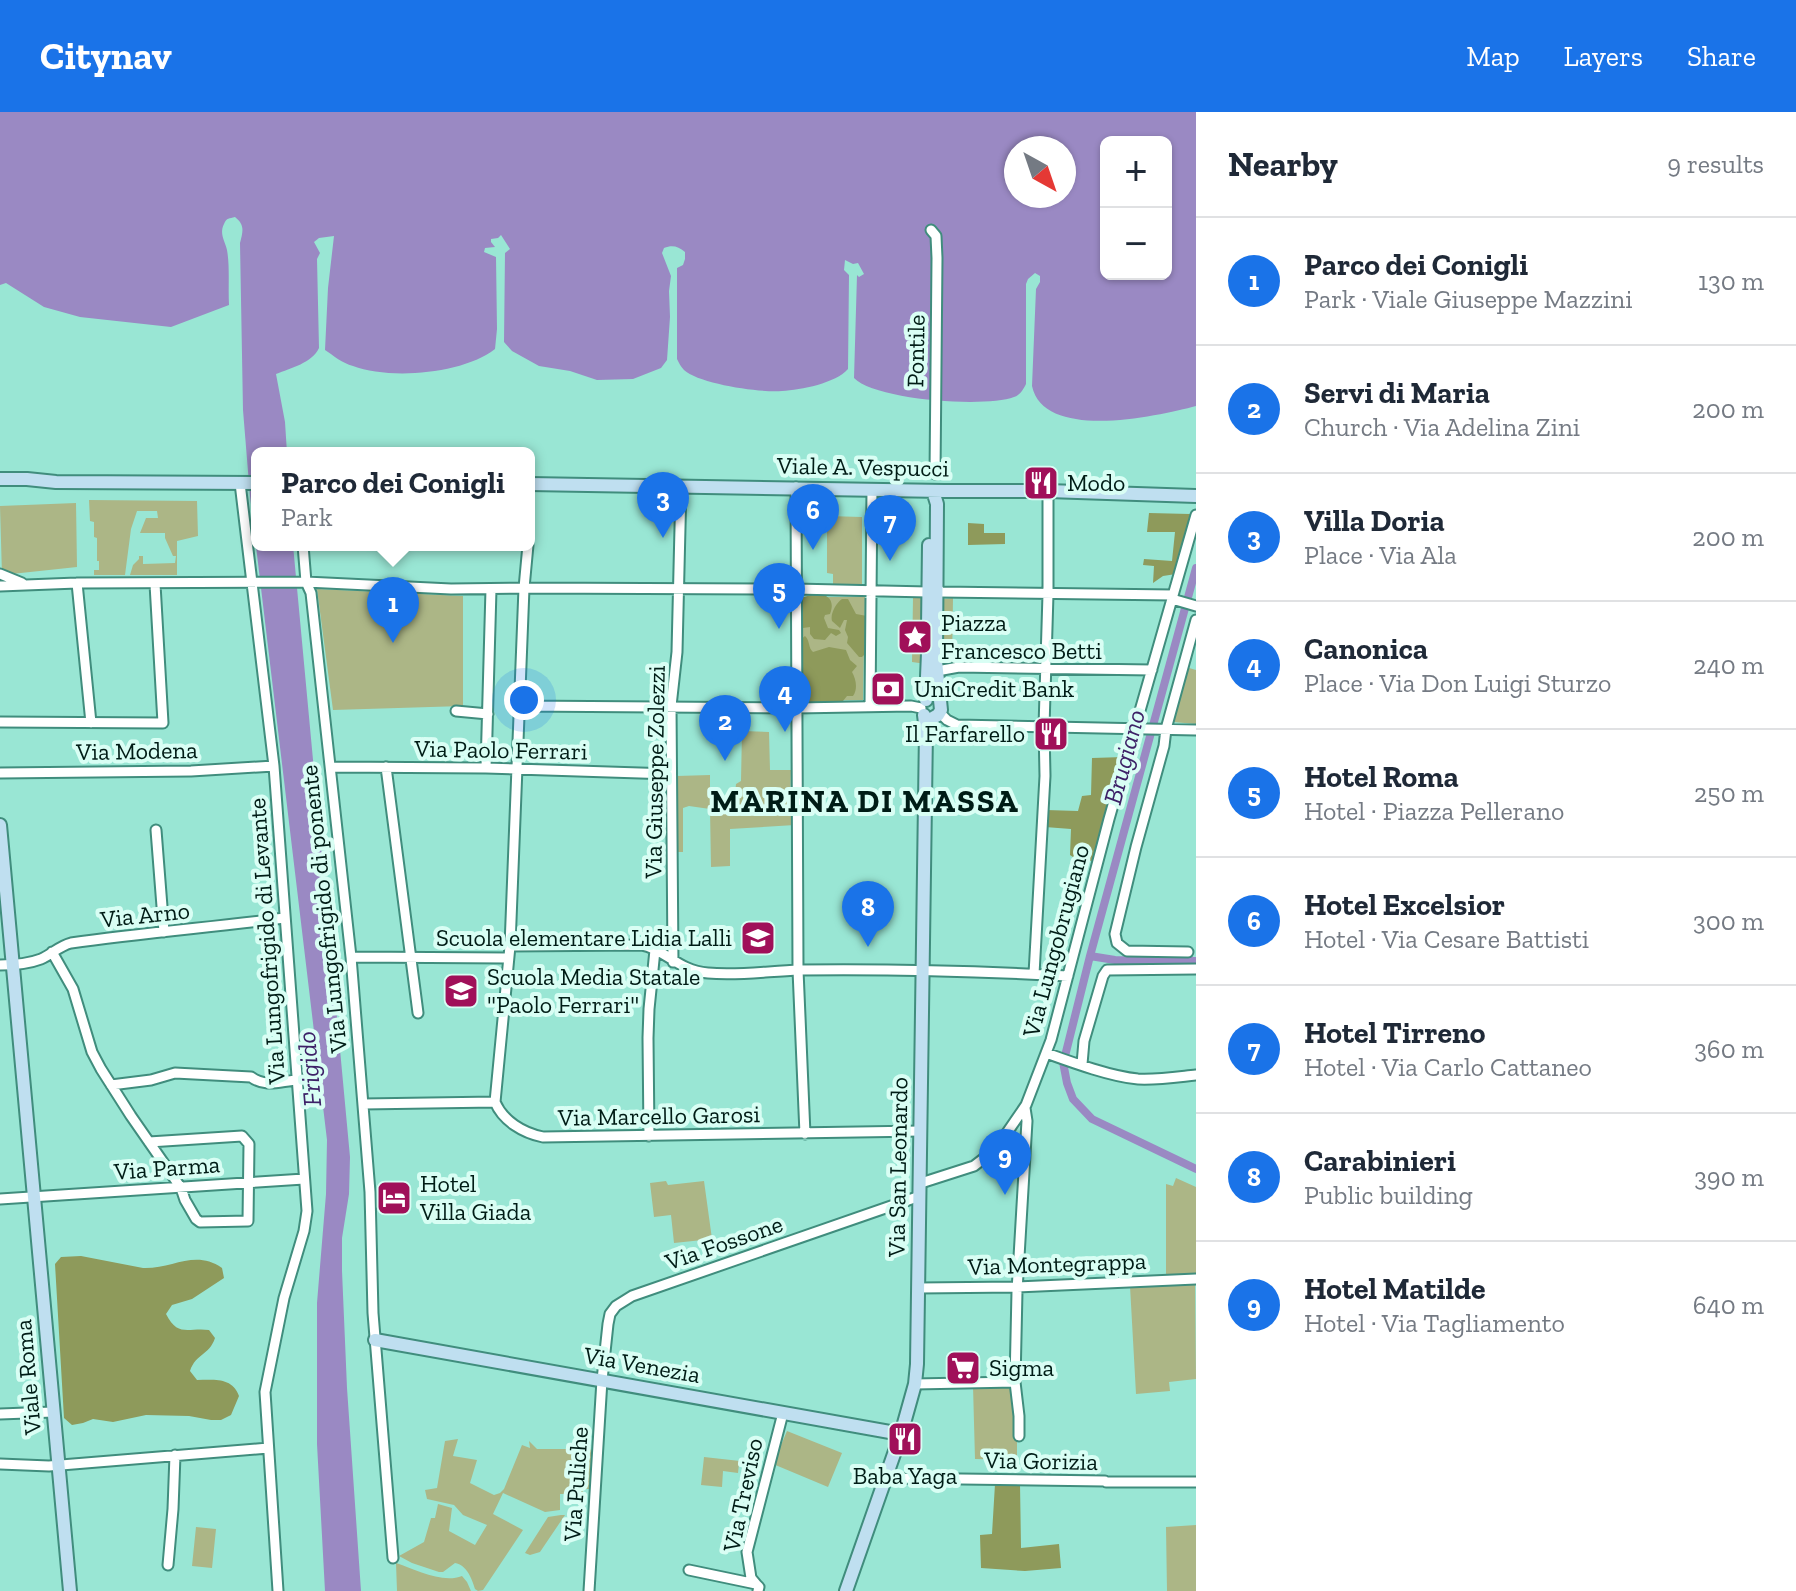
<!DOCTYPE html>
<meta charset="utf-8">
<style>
:root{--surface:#fff;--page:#f2f2f3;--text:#1f2937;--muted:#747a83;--line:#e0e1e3;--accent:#1a73e8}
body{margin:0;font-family:"Zilla Slab",serif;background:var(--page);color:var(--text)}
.controls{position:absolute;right:24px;top:24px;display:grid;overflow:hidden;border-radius:12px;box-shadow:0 2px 6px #0004}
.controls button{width:72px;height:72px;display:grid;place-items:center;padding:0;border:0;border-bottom:2px solid var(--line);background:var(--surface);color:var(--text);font:40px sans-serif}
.compass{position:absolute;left:1004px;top:24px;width:72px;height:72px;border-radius:50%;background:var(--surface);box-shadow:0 2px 6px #0004;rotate:140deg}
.you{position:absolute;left:524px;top:588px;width:28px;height:28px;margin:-20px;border:6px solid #fff;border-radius:50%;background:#1a73e8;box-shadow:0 0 0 12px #1a73e833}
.badge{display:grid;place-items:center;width:52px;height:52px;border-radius:50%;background:var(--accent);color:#fff;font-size:26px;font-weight:700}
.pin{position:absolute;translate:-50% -66px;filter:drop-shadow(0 2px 4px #0008)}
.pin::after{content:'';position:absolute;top:42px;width:28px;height:24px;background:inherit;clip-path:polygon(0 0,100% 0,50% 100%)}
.popup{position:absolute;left:251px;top:335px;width:284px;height:104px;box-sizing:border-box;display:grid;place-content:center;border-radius:12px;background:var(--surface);filter:drop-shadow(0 2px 6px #0005);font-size:26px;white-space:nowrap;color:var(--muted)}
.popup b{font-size:30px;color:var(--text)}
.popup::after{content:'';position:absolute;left:50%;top:100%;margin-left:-16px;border:16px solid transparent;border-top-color:var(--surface)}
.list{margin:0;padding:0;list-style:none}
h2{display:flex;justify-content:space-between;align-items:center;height:104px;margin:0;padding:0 32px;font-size:34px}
h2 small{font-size:26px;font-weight:400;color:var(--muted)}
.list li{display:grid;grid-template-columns:52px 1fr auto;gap:24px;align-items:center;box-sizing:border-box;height:128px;padding:0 32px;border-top:2px solid var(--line)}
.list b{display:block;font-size:30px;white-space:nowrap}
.list p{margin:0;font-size:26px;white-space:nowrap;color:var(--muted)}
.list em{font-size:26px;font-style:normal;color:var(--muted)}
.map{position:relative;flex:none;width:1196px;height:1479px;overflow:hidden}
header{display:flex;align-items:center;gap:48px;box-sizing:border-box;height:112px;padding:0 40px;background:var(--accent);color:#fff}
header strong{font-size:38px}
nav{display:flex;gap:44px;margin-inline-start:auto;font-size:28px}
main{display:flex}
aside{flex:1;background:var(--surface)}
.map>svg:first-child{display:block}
.green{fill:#acb686}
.forest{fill:#8e9a5b}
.water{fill:#9a89c3;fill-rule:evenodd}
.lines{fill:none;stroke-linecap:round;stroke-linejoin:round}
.canal{stroke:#9a89c3;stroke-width:8}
.street-casing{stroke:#408d7d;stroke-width:13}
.secondary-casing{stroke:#408d7d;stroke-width:16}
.street{stroke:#fff;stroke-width:9}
.secondary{stroke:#bfdff0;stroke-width:12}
.labels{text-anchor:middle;stroke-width:8;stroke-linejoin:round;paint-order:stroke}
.street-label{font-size:24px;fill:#001c16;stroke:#d9fef4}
.poi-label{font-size:24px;fill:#001c16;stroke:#d9fef4;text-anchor:start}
.water-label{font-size:26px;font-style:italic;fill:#3d2167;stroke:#d9fef4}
.district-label{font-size:32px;font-weight:bold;letter-spacing:2px;fill:#001c16;stroke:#d9fef4}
</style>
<header>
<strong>Citynav</strong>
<nav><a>Map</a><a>Layers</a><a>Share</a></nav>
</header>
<main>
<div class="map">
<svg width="1196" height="1479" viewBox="0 0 1196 1479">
<rect width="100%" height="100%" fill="#99e6d4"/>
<path class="green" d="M89 388 197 389 198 424 177 429V463H130L133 453 139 447V444H143V452L175 451 176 444H173L165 426V421H140L146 406H158L157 399H137L131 417 125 463H94V458H99V449H97V426L94 425V410L90 409Z
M76 391 77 455 2 463 0 394Z
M827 404 862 405V472H833V462L827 461Z
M317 477 463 484V594L333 598Z
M803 485H865L863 588 802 589Z
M913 486H924L926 552 912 550Z
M953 486 952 553 941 552 943 487Z
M1189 556 1196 558V612L1173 610Z
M742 619 769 620 770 658H791L790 693 794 695 795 713 730 717V754L711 755 710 697 689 694 683 696V740H675L677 664 710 663V686L735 683 736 672 741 669Z
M1176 1066 1196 1075V1164L1166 1166V1072L1173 1074Z
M666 1069 668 1073 704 1069 712 1127 674 1131 671 1103 654 1105 650 1071Z
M1195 1171 1196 1267 1169 1270 1170 1279 1136 1282 1130 1174Z
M1013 1273 1017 1305V1348L975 1347 973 1274Z
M787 1319 842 1341 828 1375 773 1352Z
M458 1327 453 1344 477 1348 470 1371 494 1383 500 1381 504 1377 522 1333 530 1336 529 1329 537 1337H590L593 1340 591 1377H583V1387H568V1382H560V1398L545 1400 503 1381 493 1402 523 1418 483 1478 478 1479 475 1477C472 1467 467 1453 455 1451L443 1460H439L412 1451 399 1444 424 1430 431 1406H435L438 1392 452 1396 449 1419 475 1433 487 1413 463 1403 454 1393 427 1387 425 1378 437 1376 445 1329Z
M704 1345 749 1350V1354L739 1352 738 1361 723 1359 722 1375 701 1373Z
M561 1403H565L540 1440 530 1443 525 1441 548 1405Z
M1196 1413V1479H1167L1166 1415Z
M196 1415 216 1417 212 1456 192 1454Z
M396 1451C415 1457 442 1472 462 1464L467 1470 471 1479H397Z"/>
<path class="forest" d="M1149 401 1190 402 1176 462 1163 464 1153 471 1154 454 1143 453 1144 447 1172 449 1175 420H1147Z
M968 411 984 412V421H1005V432L968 433Z
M817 481C829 483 835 489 830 502L825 503 824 506 828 516 839 518 841 521 836 524 831 521 825 528 814 527 810 522V515L803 516C796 508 798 495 801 486Z
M842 487H848L856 502 867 504 866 541 862 545H859L847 531 848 525 845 518 847 508H844L840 516 832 509C830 502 836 491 842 487Z
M805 524C810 528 808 536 813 540L829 535 846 538 850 548 857 554 852 560C856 567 858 577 853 584H847L843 589H835L827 595H811L809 589 799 582 801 564 798 559 799 529Z
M1124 645 1096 749 1073 748V745L1070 743 1071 717 1045 715 1046 698 1078 699 1082 684 1091 683 1092 646Z
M81 1144 143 1156C173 1157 195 1137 222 1156L224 1166 192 1187 172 1193 166 1202C178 1226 189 1215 209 1218L215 1226C209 1244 196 1241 190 1259L197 1268C214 1268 232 1265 239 1284L231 1303 221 1308H211L189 1304 146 1303 113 1310 93 1307 83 1311 72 1313 64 1306 55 1152 61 1145Z
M995 1372H1020L1021 1436 1059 1432 1061 1456 1025 1459 981 1456 980 1423 992 1422Z"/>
<path class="water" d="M0 0H1196V294C1158 304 1044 330 1032 274L1036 177 1040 170V164L1035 161 1028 167 1026 172V272C1023 278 1020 283 1014 285 985 296 875 288 854 266L857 163 859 165 864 162 858 151 853 152 845 148 844 158 849 163 848 257C836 271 801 278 782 279 761 281 699 272 684 258 681 255 679 251 677 247V156L683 153 685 147V140C678 134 672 133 664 136L662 141 671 164 669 179 670 205 667 248 661 256 633 267 597 268 570 259 539 254 512 239 504 230 505 141 510 137 501 123 498 126 491 127V130L495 135 485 136 484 140 496 145 497 217 495 237C463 262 390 268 353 254 342 251 334 244 325 238L328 176 334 124 319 126 314 130 320 141 317 147 319 236C312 251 291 256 276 262L285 310 287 341H257V433H293L350 1045 349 1082 342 1126V1159L347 1276 361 1479H325L317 1332V1191L326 1082 327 1028 250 384 243 298 240 131C243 119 245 113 235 105 229 107 227 105 224 112 219 122 225 129 227 138 230 155 228 175 229 193L171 215 80 205 44 195 6 171 0 173ZM1106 30H1166V162H1106ZM1016 36H1064V84H1016Z"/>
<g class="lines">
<path class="canal" d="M1090 844 1115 848 1196 849
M1065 944 1090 844 1196 456
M1063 950 1067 971 1073 987 1092 1007 1196 1057"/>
<defs>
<path id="street" d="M931 118 936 124 937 146 935 362
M240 371 274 654 307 1099 304 1119 284 1186 265 1280 278 1479
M796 375 798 858 805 1022
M303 433 306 470 311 481 351 845 370 1080 373 1201 393 1446
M528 433 524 476 510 834 495 990C503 1009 523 1021 543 1025L921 1019
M0 462 22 471
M77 471 91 611
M0 474 77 471 306 470 451 477 524 476 795 477 928 480
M937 476 941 480 1173 483
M1172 487 1196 494
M937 559 959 555 1152 558
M520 594 796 596 911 594 921 596
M870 594 872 377
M456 599 488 602
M940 601 947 608 957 613 1196 618
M0 610 163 611 155 472
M331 655 486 656 671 662
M386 655 418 901
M486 656 491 477
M0 661 191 659 274 654
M156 718 164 820
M510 834 642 833C665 837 678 859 708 861 738 864 769 859 799 858 888 857 978 859 1068 864
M52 840 73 877 92 940 101 957 131 1004 181 1076 185 1088 196 1107 200 1110 248 1109 249 1032 242 1024 149 1030
M1188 840 1127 839 1117 831 1115 822 1136 735 1164 634 1166 617 1196 508
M351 845 508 846
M673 850 671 594 677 540 681 374
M0 853C13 853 28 852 41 847 51 843 59 834 71 831 142 821 214 815 285 806
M1034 862 1045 664 1044 615 1048 482V379
M1046 941C1071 950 1112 965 1138 967 1158 968 1177 965 1196 963
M1082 952 1084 929 1103 864 1107 858 1196 857
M111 973 151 968 175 961 251 965C266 976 280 969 298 968
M363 992 495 990
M649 1024 648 926 649 897 655 838
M921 1071 974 1054 987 1044 1002 1028 1026 993 1051 928 1109 707 1196 403
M0 1087 304 1067
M919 1176 1017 1175 1196 1167
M1015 1270 1019 1304V1324
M915 1272 1015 1270 1017 1179 1027 1009 1025 996
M0 1302 53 1300
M0 1352 49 1354 268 1336
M885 1366 1105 1369 1106 1370H1196
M168 1453 173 1397 175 1343
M689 1458 756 1472 759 1475 758 1479
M756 1472 751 1466 747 1440 783 1301
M589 1479 602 1268 608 1212 610 1202 616 1194 632 1184 920 1084"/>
<path id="secondary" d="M0 367H27L56 370 257 371
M529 372 944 379H1048L1196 384
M928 515 929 433
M926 588 928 541
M926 619 931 607 938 603 941 598 936 549 937 392 933 379
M0 713 70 1479
M375 1228 901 1322
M846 1479 901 1322 915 1272 917 1252 926 619 924 603"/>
</defs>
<use href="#street" class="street-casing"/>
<use href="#secondary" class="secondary-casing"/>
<use href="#street" class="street"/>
<use href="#secondary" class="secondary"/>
</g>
<defs>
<symbol id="restaurant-square" viewBox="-11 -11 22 22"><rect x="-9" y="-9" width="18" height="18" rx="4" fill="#a01059" stroke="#d9fef4"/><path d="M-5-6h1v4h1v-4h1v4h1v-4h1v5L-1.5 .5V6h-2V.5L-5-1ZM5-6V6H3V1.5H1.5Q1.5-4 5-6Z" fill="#fff"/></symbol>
<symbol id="sight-square" viewBox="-11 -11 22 22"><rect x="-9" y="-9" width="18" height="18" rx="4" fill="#a01059" stroke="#d9fef4"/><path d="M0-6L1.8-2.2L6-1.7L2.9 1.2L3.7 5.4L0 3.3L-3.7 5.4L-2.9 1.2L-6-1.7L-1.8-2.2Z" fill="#fff"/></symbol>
<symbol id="bank-square" viewBox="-11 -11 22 22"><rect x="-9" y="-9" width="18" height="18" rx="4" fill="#a01059" stroke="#d9fef4"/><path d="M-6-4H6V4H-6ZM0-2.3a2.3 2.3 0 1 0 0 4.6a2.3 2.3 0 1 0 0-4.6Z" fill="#fff"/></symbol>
<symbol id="school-square" viewBox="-11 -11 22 22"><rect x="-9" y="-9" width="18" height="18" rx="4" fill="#a01059" stroke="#d9fef4"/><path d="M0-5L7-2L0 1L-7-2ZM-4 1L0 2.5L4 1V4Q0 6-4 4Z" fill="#fff"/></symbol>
<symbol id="hotel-square" viewBox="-11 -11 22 22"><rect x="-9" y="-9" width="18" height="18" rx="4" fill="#a01059" stroke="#d9fef4"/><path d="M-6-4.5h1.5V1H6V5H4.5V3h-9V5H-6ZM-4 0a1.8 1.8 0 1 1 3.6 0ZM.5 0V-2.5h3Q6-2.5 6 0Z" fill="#fff"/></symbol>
<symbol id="supermarket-square" viewBox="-11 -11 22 22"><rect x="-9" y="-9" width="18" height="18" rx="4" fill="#a01059" stroke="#d9fef4"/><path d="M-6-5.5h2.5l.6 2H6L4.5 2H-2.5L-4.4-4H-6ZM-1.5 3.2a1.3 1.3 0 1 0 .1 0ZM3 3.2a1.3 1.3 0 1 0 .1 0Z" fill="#fff"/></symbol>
</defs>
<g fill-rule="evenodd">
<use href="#restaurant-square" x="1021" y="351" width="40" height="40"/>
<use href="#sight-square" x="895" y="505" width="40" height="40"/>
<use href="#bank-square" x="868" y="557" width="40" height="40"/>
<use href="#restaurant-square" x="1031" y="602" width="40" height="40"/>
<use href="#school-square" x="738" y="806" width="40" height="40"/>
<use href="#school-square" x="441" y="859" width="40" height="40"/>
<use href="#hotel-square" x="374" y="1066" width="40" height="40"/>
<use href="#supermarket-square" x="943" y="1236" width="40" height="40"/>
<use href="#restaurant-square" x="885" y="1307" width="40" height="40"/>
</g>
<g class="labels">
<g class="street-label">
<text transform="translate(916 239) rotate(-89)" y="8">Pontile</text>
<text transform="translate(863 355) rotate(1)" y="8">Viale A. Vespucci</text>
<text transform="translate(501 638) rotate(1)" y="8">Via Paolo Ferrari</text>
<text transform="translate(137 639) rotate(-1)" y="8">Via Modena</text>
<text transform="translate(655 660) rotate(-89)" y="8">Via Giuseppe Zolezzi</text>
<text transform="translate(324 797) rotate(-96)" y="8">Via Lungofrigido di ponente</text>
<text transform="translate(145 803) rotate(-6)" y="8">Via Arno</text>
<text transform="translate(267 829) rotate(-94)" y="8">Via Lungofrigido di Levante</text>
<text transform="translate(1056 829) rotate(-75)" y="8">Via Lungobrugiano</text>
<text transform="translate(659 1004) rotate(-1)" y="8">Via Marcello Garosi</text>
<text transform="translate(898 1055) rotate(-89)" y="8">Via San Leonardo</text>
<text transform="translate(167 1056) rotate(-4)" y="8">Via Parma</text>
<text transform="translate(724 1131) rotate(-19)" y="8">Via Fossone</text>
<text transform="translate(1057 1152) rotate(-2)" y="8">Via Montegrappa</text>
<text transform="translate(642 1253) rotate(10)" y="8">Via Venezia</text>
<text transform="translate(28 1265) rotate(-95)" y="8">Viale Roma</text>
<text transform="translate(1041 1349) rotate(1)" y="8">Via Gorizia</text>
<text transform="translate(576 1372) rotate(-86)" y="8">Via Puliche</text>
<text transform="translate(743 1383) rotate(-78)" y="8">Via Treviso</text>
</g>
<g class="poi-label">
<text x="1067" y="379">Modo</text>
<text x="941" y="519">Piazza<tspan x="941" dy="28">Francesco Betti</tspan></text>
<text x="914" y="585">UniCredit Bank</text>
<text x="1025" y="630" text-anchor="end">Il Farfarello</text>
<text x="732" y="834" text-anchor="end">Scuola elementare Lidia Lalli</text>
<text x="487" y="873">Scuola Media Statale<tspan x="487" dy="28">"Paolo Ferrari"</tspan></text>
<text x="420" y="1080">Hotel<tspan x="420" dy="28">Villa Giada</tspan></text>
<text x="989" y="1264">Sigma</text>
<text x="905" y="1372" text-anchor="middle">Baba Yaga</text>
</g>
<g class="water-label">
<text transform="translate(1124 645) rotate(-75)" y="9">Brugiano</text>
<text transform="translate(309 957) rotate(-95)" y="9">Frigido</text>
</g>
<g class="district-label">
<text x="865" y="700">MARINA DI MASSA</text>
</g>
</g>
</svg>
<div class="controls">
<button>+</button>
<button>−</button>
</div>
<svg class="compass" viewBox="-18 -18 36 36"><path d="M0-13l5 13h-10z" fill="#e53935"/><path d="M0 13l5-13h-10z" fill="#747a83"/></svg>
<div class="you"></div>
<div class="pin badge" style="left:393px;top:531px">1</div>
<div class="popup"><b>Parco dei Conigli</b>Park</div>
<div class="pin badge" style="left:725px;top:649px">2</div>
<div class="pin badge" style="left:663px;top:426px">3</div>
<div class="pin badge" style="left:785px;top:620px">4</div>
<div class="pin badge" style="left:779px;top:517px">5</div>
<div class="pin badge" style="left:813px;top:438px">6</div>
<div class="pin badge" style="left:890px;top:449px">7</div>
<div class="pin badge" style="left:868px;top:835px">8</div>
<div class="pin badge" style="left:1005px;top:1083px">9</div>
</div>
<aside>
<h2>Nearby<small>9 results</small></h2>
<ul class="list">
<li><span class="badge">1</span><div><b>Parco dei Conigli</b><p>Park · Viale Giuseppe Mazzini</p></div><em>130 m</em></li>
<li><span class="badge">2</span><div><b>Servi di Maria</b><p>Church · Via Adelina Zini</p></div><em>200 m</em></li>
<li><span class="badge">3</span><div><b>Villa Doria</b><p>Place · Via Ala</p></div><em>200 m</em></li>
<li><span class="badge">4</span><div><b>Canonica</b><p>Place · Via Don Luigi Sturzo</p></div><em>240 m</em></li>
<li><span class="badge">5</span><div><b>Hotel Roma</b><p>Hotel · Piazza Pellerano</p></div><em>250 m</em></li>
<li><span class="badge">6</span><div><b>Hotel Excelsior</b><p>Hotel · Via Cesare Battisti</p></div><em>300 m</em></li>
<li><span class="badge">7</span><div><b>Hotel Tirreno</b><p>Hotel · Via Carlo Cattaneo</p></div><em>360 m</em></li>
<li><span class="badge">8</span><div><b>Carabinieri</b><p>Public building</p></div><em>390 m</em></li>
<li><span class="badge">9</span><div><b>Hotel Matilde</b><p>Hotel · Via Tagliamento</p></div><em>640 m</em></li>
</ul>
</aside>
</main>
